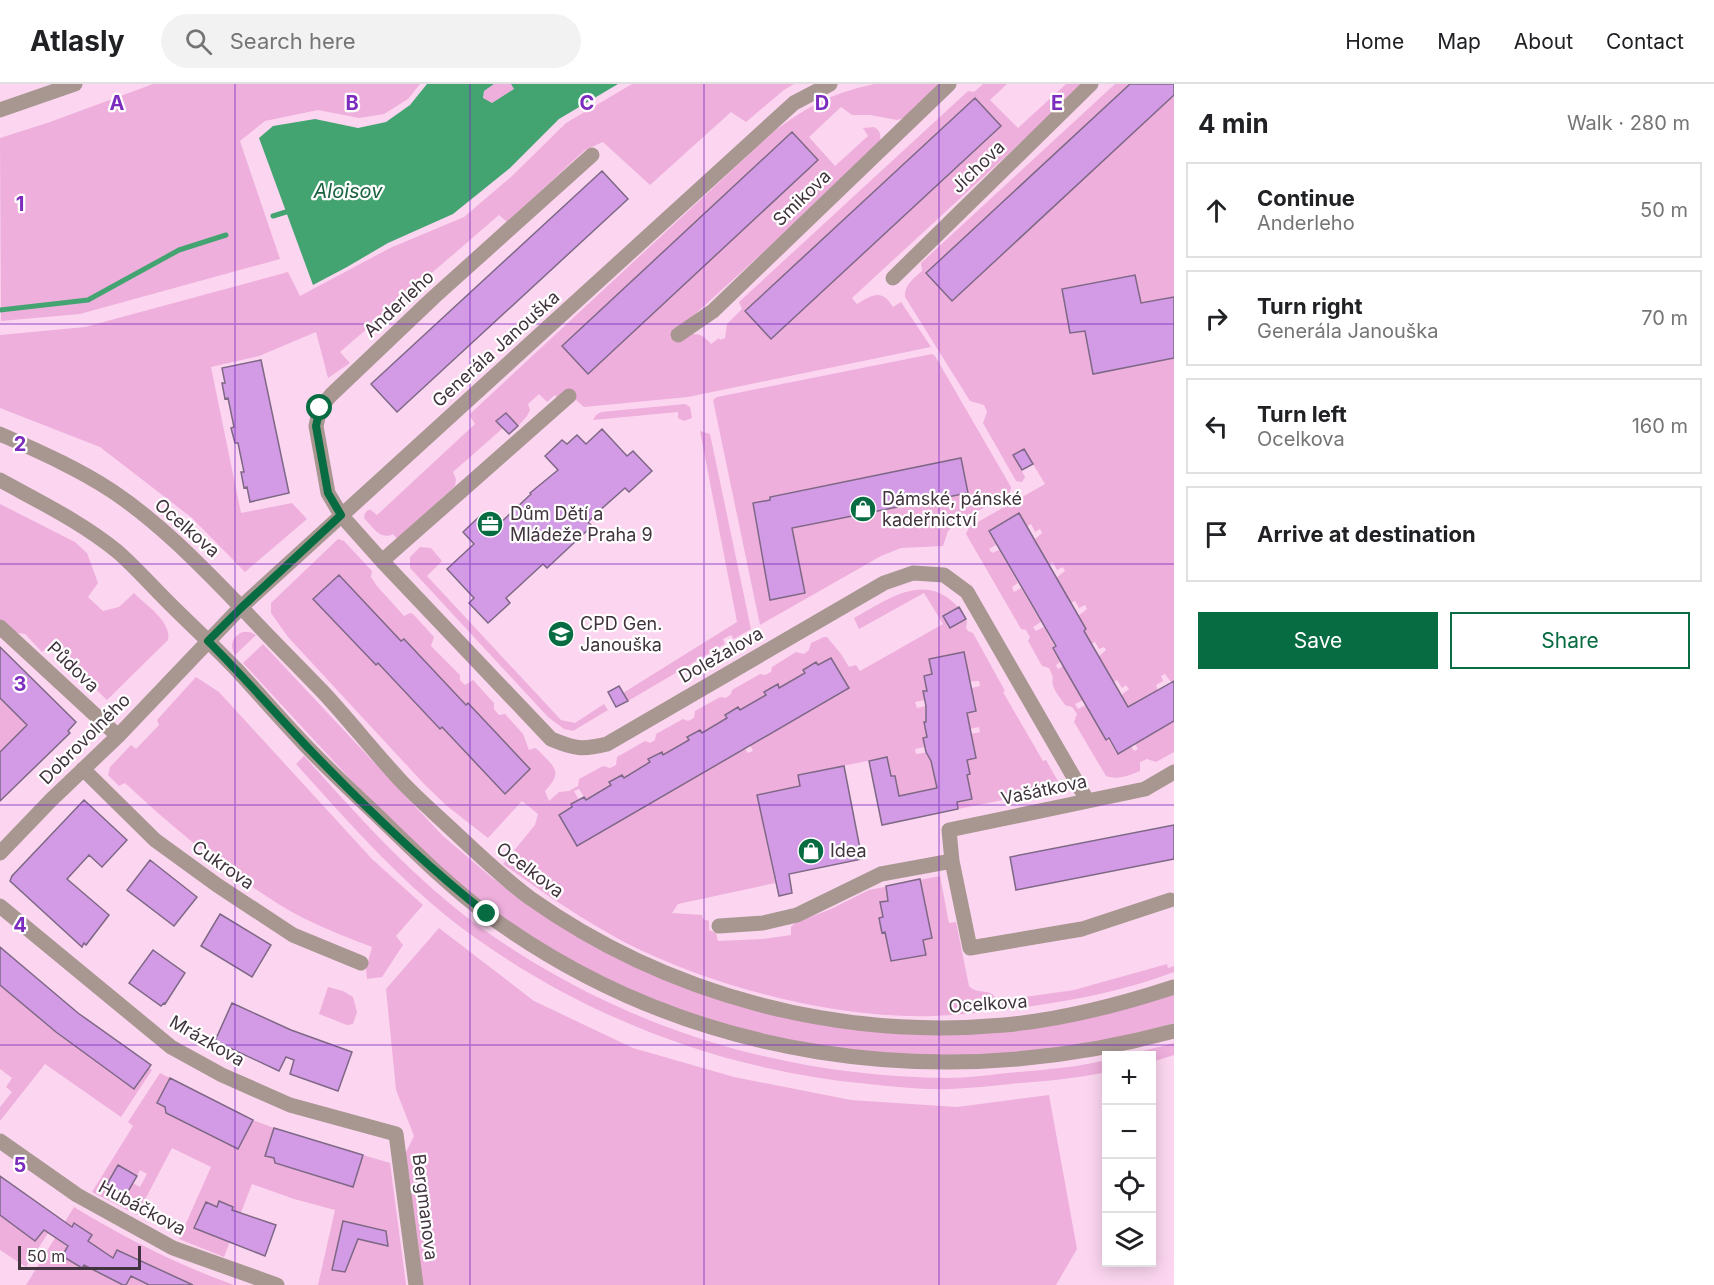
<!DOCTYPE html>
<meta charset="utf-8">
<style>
:root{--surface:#fff;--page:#f2f2f2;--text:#202124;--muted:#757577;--line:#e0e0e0;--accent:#076c41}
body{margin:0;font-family:Inter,sans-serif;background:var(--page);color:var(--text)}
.controls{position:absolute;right:18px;bottom:18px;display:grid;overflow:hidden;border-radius:0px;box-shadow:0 3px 15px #0003}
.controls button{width:54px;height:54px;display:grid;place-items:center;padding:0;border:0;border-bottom:2px solid var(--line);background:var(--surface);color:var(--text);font:30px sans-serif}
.scale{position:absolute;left:18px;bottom:15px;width:123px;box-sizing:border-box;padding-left:6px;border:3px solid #41333d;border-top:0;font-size:16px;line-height:21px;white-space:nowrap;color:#41333d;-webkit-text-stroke:4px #fff;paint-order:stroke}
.stop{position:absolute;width:18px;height:18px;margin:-14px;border:4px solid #076c41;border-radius:50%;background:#fff}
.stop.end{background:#076c41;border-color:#fff;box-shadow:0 2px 6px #0008}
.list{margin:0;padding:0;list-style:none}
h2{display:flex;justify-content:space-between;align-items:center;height:78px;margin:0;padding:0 24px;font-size:26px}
h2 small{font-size:20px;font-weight:400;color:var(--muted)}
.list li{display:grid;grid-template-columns:39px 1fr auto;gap:18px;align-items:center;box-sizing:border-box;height:96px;margin:0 12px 12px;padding:0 12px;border:2px solid var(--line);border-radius:0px}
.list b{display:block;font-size:22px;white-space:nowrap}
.list p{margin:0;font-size:20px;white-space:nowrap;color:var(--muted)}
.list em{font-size:20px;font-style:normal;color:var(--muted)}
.actions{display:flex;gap:12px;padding:18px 24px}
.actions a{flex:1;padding:14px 0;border:2px solid var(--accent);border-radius:0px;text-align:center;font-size:21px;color:var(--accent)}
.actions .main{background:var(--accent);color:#fff}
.icon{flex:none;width:33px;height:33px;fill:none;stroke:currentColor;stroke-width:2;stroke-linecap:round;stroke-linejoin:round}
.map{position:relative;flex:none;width:1174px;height:1201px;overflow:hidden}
header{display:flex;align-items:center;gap:36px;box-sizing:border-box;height:84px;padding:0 30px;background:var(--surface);border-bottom:2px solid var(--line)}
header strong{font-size:28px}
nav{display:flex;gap:33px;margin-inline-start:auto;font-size:21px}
.search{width:420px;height:54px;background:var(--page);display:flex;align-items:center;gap:15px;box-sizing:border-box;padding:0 21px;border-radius:33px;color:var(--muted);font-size:22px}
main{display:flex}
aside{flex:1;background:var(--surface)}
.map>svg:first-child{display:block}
.green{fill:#eeafdc;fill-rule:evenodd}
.water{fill:#44a471}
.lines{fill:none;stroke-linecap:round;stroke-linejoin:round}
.stream{stroke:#44a471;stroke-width:5}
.building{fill:#d39be5;stroke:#7e6886;stroke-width:1.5}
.minor{stroke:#a89690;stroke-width:15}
.route{stroke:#076c41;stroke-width:8}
.grid{fill:none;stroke:#7b2cbf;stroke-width:1.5;stroke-opacity:0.55}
.labels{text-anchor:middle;stroke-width:4.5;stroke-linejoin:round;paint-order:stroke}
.street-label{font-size:18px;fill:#41333d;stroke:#fff}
.poi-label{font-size:18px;fill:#41333d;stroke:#fff;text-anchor:start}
.water-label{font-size:20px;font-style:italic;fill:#1d6240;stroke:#fff}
.grid-label{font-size:20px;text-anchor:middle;font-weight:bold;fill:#7b2cbf;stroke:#fff;stroke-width:4.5;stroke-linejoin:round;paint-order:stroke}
</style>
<header>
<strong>Atlasly</strong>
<div class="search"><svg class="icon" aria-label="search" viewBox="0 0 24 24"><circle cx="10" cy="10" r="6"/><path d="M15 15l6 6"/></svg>Search here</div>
<nav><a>Home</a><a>Map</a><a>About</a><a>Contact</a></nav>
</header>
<main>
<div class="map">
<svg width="1174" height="1201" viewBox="0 0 1174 1201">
<rect width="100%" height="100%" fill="#fcd6f0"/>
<path class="green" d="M153 0H420L408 15 384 30 359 34 318 26 265 37 240 57 280 175 80 230 1 237 0 54 50 38Z
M494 0H511L514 5 492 19 483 15 484 7Z
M632 0H794L784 6 746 38 731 28 650 101 603 58 585 66 507 138 499 131 340 268 350 279 328 294 316 248 259 272 211 283 241 429 292 419 307 435 245 488 192 434 100 363 0 324V251L85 243 288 188 300 212 390 164 464 133 512 92 566 39Z
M874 0H941L907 33 897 36 870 31H852L841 23 809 53 835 82 868 52 863 44 874 43C880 46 881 51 880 57L770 162 670 253 675 258C689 249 699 245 711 260L719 254 720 256 725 254 727 240 742 225 739 218 968 7 974 8 983 0H1007L990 16 1018 44 1066 0H1084L852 214 857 220C872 211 882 204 893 223L901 218 931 263 688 313 584 323 576 316 566 323 555 311 547 318 539 310 528 320 530 326 527 332 518 342 506 329 497 337 503 344 453 388 456 395 455 402 397 455 393 450C380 457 372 442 364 434L365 429 368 426H371L377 431 475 340 470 332 471 329 772 49C808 22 830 10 874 0ZM975 14 1001 42 771 255 745 227ZM792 48 818 76 588 289 562 262Z
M1115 0H1130L926 189 952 217 963 207 962 204 974 197 1174 11V213L1141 219 1135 191 1062 205 1070 249 1085 247 1093 290 1174 274V597L1171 598 1165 590 1161 592 1163 597 1156 601 1158 606 1128 625 1120 612 1129 605 1126 601 1122 604 1117 596 1113 598 1098 573 1106 566 1104 563 1099 565 1095 558 1091 560 1083 547 1078 532 1087 525 1085 521 1079 524 1075 517 1070 519 1056 494 1065 487 1063 483 1057 486 1053 478 1048 481 1035 455 1042 449 1040 445 1035 448 1031 440 1026 443 1018 430 988 447 996 461 989 465 992 469 999 466 1018 499 1012 503 1014 508 1021 504 1041 538 1033 543 1036 547 1044 543 1055 563 1053 565 1060 578 1056 581 1058 585 1063 582 1083 616 1075 620 1078 625 1086 621 1106 656 1108 655 1117 670 1131 662 1134 667 1138 665 1135 660 1174 637V668L1156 678 1147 675 1140 678V687C1128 692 1118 696 1106 692L1074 638 1077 630 1072 623 1065 621C1059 612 1050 603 1053 593L1049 584 1042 582 1028 557 1030 553 1026 546 1021 545 966 450 969 443 1045 400 1024 365 1013 371 1025 393 1022 398 1016 397 983 339 987 328 984 321 970 317 905 213C904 201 914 194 922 187L921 179Z
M932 270 935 272 1011 403 1010 409 957 439 948 447 943 462 901 464 881 472 760 541 713 316 717 313ZM961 375 968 409 792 444 770 515 753 419 770 416V413Z
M685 320 690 323 692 334 684 337 678 334V328L593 336 596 331 601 328Z
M700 347 710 350 751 545 734 555 731 551 723 555 725 560 628 617 623 609 737 538Z
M0 420 75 458 87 469 98 499 88 513 103 527 119 523 134 509C146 521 172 538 168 556L107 616 50 561 42 568 25 550 12 548 0 537Z
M338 455 344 457 372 487 371 493 377 502 404 532 410 529 413 530 434 553 431 562 460 591V596L465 601 473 596 494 619V625L499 631 505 630 523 650 529 666 535 664 538 666C554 683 564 687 545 707L549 717 559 708 569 707 578 702 579 695 603 682 610 684 616 681 617 673 645 657 650 659 655 656 656 650 683 635 688 637 694 634 695 627 720 613 726 614 731 610 732 606 760 590 765 591 771 588 772 583 796 568 804 570 809 566 811 559 824 553H827L841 570 849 583 856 581 860 587 943 540 924 509 859 545 854 534C887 516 925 486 958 523L943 533 950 544 965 535 967 538 966 544 968 547 973 549 1005 607 1003 608 1043 677 1046 676 1059 699 1057 705 958 725 957 718 967 691 970 690 967 676 971 650 980 648 979 643 970 645 967 629 976 627 971 604 980 602 979 597C960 600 942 587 924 592L927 607H923L925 616 915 618 917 624 930 621 932 636 924 638 927 653 923 654 925 663 915 665 916 670 930 668 937 704 899 712 895 692H891L887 673 798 691 800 702 757 711 775 799 678 820 672 829 702 831 703 835 709 837V846L716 849 718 857 763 855 791 851V843L795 839 831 825 869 806 940 792 949 839 956 838 969 902C979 912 991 902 997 917L1074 906 1167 880 1168 884 1174 882V888C1122 908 1066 918 1010 925 985 928 959 931 933 932 835 935 713 903 626 859 583 836 543 809 503 780L535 741 538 730 522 717 488 754 447 722 425 701 288 553 271 529V519ZM339 491 401 557 404 555 466 621 468 619 530 685 505 709 442 643 440 645 430 634 431 632C415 620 402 606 391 588L389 590 378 579 376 581 314 515ZM831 574 848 605 750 661 753 667 748 669 745 665 572 723 571 720 579 716 574 707 579 705 586 716 611 701 609 698 622 691 624 694 650 678 649 675 661 668 663 671 689 656 687 653 700 646 702 649 727 634 725 631 738 624 740 626 766 611 765 608 777 600 779 604 805 589 803 586 816 579 818 581ZM920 796 932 854 923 856 926 870 891 877 885 848H882L879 834 883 833 880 818 888 817 886 802Z
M420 463 431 464 442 477 427 492 561 636 575 639 604 620 608 626 573 647 564 645 548 633 410 484V473Z
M243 548H250L256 551 235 571C229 562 232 552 243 548Z
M263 560 443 752 491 793 526 819 679 899 918 947 1174 910V939L1103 958 974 975 806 963 669 925 557 872 474 814 364 710 243 579Z
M196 593 219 608 372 775 423 821 396 852 403 861 382 893 367 895 366 885 372 863C341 851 309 839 280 821 224 786 173 744 125 699L119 702 108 691 110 683 131 661 136 665 159 641 157 636Z
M0 613 27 640 0 668Z
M304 672C359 733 414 795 480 843 617 942 780 993 948 994 968 994 988 991 1007 989 1041 986 1074 984 1106 976V988C1075 995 1043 997 1011 1000 991 1002 971 1004 951 1005 924 1006 896 1003 869 1000 726 987 591 936 474 853 407 805 351 741 296 680Z
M439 844 534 917 633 964 734 993 851 1016 957 1023 1049 1011 1077 1165 1056 1201H422L405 1070 414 1052 396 1006 386 905Z
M0 901 49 943 68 920 76 927 60 951 134 1004 149 984 152 986 121 1033 45 980 0 1037V1023L12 1008 6 1003 12 994 0 985Z
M328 903 343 907 353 913 357 928 353 940 347 941 319 930Z
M1174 959V971L1152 978V972L1127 971Z
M160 989 170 994 157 1019 165 1023 166 1029 198 1040 199 1045 204 1048 215 1049V1054L221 1057 223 1053 231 1057 232 1062 238 1065 253 1036 274 1044 266 1071 274 1074 276 1079 282 1081 284 1077 353 1103 363 1071 390 1079 406 1201H318L335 1126 294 1115 252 1100 224 1173 179 1155 211 1083 172 1064 137 1131 92 1108 133 1042 128 1038ZM118 1081 137 1092 140 1086 147 1090 140 1103 133 1099 126 1111 107 1100ZM219 1117 233 1123 221 1155 194 1144 206 1118 217 1123ZM343 1137 386 1147 388 1162 358 1155 345 1188 332 1186Z
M74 1123C125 1154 178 1181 234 1201H126L131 1192 145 1180 117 1166 104 1191 123 1201H26ZM74 1140 91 1151 88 1157 96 1163 82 1184 62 1172 68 1162 62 1158Z
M0 1126V1132L5 1135 8 1132 35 1157 54 1131 58 1134 26 1183 0 1166Z"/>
<path class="water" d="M427 0H494L484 7 483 14 492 19 514 5 511 0H618L559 35 510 84 453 130 388 159 347 183 313 201 259 54 273 42 315 35 358 44 386 38 410 21Z"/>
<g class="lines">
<path class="stream" d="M273 132 286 128
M0 226 88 216 179 166 226 151"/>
</g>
<path class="building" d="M1130 0H1174V11L952 217 926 189Z
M975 14 1001 42 771 255 745 227Z
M792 48 818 76 588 290 562 262Z
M602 87 628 115 397 328 371 300Z
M1135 191 1141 219 1174 213V274L1093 290 1085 247 1070 249 1062 205Z
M261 276 289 409 250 418 247 403 244 404 241 388H244L238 359H235L231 344 234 343 228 314 225 315 222 299H225L222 284Z
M506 329 518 342 509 350 496 337Z
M602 345 627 372 633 367 652 387 629 408 625 404 599 427 588 438 592 442 547 484 543 480 506 514 510 519 488 539 469 519 474 514 447 485 474 460 463 448 480 432 486 438 488 436 495 444 531 410 530 409 558 386 545 372 562 356 567 360 577 351 586 360Z
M1024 365 1033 380 1022 386 1013 371Z
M961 374 968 409 792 444 805 509 770 516 753 419 770 416V413Z
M1019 429 1086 545 1084 547 1128 623 1174 597V637L1118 670 1109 654 1106 656 1062 580 1053 564 1056 562 989 447Z
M339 491 401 557 404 555 466 621 468 619 530 685 505 710 442 643 440 645 378 579 376 581 313 515Z
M959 523 966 535 950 544 943 532Z
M0 563 76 638 68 647 70 649 0 717V668L27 641 0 614Z
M964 568 976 627 967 629 976 674 967 676 970 690 967 691 972 715 957 718 958 725 882 741 869 677 887 673 891 692H895L899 712 937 704 931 677 926 668 923 654 927 653 924 638H926V622L923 607H927L924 592 932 590 929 575Z
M831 574 849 604 577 762 559 731 572 723 571 720 584 713 586 716 611 701 609 698 622 691 624 694 650 678 648 675 662 668 663 671 689 656 687 653 700 646 702 649 727 634 725 631 738 623 740 626 766 611 764 608 778 600 779 604 805 589 803 586 816 578 818 581Z
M619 602 628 617 616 623 608 608Z
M844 682 862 775 789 790 792 809 779 812 757 711 800 702 798 691Z
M84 716 127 756 102 783 89 771 67 795 109 831 86 861 84 859 82 863 10 797 12 792Z
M1174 741V775L1016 806 1010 773Z
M150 776 197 813 174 842 127 806Z
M920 795 932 854 923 856 926 871 891 877 885 848 882 849 879 834 883 833 880 818 888 817 886 802Z
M220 830 271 861 252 893 201 862Z
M0 863 78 929 151 981 134 1005 56 948 0 901Z
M153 866 185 889 165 920 164 919 161 922 129 899Z
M232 919 291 946 352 968 338 1007 290 990 294 976 286 973 279 987 215 957Z
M170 994 253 1036 238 1065 166 1029 165 1023 157 1019Z
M274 1044 363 1071 353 1103 275 1079 274 1074 265 1072Z
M118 1081 137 1092 126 1111 107 1100Z
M0 1092 72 1143 74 1139 92 1151 88 1157 113 1174 117 1166 193 1201H149L131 1192 126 1201H123L84 1181 82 1184 62 1172 68 1162 44 1146 35 1157 0 1131Z
M219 1117 233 1123 232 1126 276 1141 265 1172 194 1144 206 1118 217 1123Z
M343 1137 386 1147 388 1162 358 1155 345 1188 332 1186Z"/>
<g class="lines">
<path class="minor" d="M0 26 75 0
M592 71 434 213 331 311 320 324 316 342 328 409 341 431 382 477 551 655C575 665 582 666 607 660L884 499 913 489 944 491 967 508 1087 716
M893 194 1091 0
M678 251 713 227 949 0
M0 350C38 367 77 384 112 407 160 439 201 482 241 523 268 552 296 580 323 608 350 637 374 668 401 697 415 712 431 726 447 741 474 766 500 792 530 814 667 911 837 956 1004 941 1062 936 1119 921 1174 903
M0 396C40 418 83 439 118 468 135 483 151 501 167 517 190 540 214 562 236 585 261 612 285 640 311 667 333 690 357 712 380 734 415 768 449 802 488 831 688 977 938 1011 1174 947
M382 477 569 312
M0 543 118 652
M83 685 155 756 217 801 293 851 361 879
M0 769 51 716 118 652 241 523 794 19 830 0
M1170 816 1082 845 970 864 952 777 949 746 1145 705 1174 688
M0 822 171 963 222 991 290 1021 396 1050 416 1201
M719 842 763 839 797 831 881 790 952 777
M0 1057 77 1111 173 1164 277 1201"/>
</g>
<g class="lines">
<path class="route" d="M320 324 316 342 328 409 341 431 241 524 208 557C244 593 277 631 312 668 367 725 425 781 487 830"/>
</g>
<path class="grid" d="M235 0V1201M470 0V1201M704 0V1201M939 0V1201M0 240H1174M0 480H1174M0 721H1174M0 961H1174"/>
<defs>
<symbol id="shop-disc" viewBox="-11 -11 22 22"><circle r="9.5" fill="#076c41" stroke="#fff"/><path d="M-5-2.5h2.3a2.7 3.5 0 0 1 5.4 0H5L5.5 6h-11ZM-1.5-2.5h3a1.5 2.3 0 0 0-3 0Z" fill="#fff"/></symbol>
<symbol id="office-disc" viewBox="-11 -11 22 22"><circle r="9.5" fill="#076c41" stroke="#fff"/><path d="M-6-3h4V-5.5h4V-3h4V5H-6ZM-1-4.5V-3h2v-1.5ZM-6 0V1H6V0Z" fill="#fff"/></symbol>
<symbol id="school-disc" viewBox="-11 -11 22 22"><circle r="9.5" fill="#076c41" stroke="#fff"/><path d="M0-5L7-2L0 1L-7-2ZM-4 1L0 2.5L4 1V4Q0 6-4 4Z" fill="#fff"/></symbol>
</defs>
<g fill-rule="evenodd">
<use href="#shop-disc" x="848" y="410" width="30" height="30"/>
<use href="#office-disc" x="475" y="425" width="30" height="30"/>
<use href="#school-disc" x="546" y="535" width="30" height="30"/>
<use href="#shop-disc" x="796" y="752" width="30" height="30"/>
</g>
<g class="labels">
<g class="street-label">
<text transform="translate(978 83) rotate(-44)" y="6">Jíchova</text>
<text transform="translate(802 114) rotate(-44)" y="6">Smikova</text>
<text transform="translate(399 220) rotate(-43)" y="6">Anderleho</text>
<text transform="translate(496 265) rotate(-42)" y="6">Generála Janouška</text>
<text transform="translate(187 444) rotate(41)" y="6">Ocelkova</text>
<text transform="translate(721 571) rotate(-30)" y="6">Doležalova</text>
<text transform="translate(73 583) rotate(44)" y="6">Půdova</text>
<text transform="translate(85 655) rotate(-45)" y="6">Dobrovolného</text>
<text transform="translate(1044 706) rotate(-12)" y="6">Vašátkova</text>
<text transform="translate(223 781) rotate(35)" y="6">Cukrova</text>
<text transform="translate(530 786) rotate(37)" y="6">Ocelkova</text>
<text transform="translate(988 920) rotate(-4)" y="6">Ocelkova</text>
<text transform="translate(207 957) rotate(30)" y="6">Mrázkova</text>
<text transform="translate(425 1123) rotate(83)" y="6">Bergmanova</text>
<text transform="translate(142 1124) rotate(28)" y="6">Hubáčkova</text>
</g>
<g class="poi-label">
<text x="882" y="421">Dámské, pánské<tspan x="882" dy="21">kadeřnictví</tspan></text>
<text x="510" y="436">Dům Dětí a<tspan x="510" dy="21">Mládeže Praha 9</tspan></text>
<text x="580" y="546">CPD Gen.<tspan x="580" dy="21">Janouška</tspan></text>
<text x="830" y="773">Idea</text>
</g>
<g class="water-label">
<text x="348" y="114">Aloisov</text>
</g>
</g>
<g class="grid-label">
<text x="117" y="26">A</text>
<text x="352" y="26">B</text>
<text x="587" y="26">C</text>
<text x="822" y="26">D</text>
<text x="1057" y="26">E</text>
<text x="20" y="127">1</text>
<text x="20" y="367">2</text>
<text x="20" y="607">3</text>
<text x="20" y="848">4</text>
<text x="20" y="1088">5</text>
</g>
</svg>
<div class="controls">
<button>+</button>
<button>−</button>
<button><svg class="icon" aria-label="locate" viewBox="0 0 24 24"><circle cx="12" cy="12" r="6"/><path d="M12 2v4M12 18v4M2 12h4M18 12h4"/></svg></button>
<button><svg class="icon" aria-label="layers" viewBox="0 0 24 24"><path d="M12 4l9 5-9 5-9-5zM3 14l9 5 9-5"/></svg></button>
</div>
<div class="scale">50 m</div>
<div class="stop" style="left:320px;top:324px"></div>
<div class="stop end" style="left:487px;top:830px"></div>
</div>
<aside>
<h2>4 min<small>Walk · 280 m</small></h2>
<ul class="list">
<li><svg class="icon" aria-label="ahead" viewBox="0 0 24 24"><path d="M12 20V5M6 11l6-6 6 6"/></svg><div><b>Continue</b><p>Anderleho</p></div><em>50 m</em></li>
<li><svg class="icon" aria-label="right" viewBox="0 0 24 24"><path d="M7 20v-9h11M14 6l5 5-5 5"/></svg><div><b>Turn right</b><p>Generála Janouška</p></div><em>70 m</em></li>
<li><svg class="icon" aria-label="left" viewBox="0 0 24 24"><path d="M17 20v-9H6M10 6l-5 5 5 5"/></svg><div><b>Turn left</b><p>Ocelkova</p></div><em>160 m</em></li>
<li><svg class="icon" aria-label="arrive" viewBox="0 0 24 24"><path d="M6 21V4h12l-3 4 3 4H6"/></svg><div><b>Arrive at destination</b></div></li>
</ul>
<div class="actions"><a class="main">Save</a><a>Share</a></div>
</aside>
</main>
